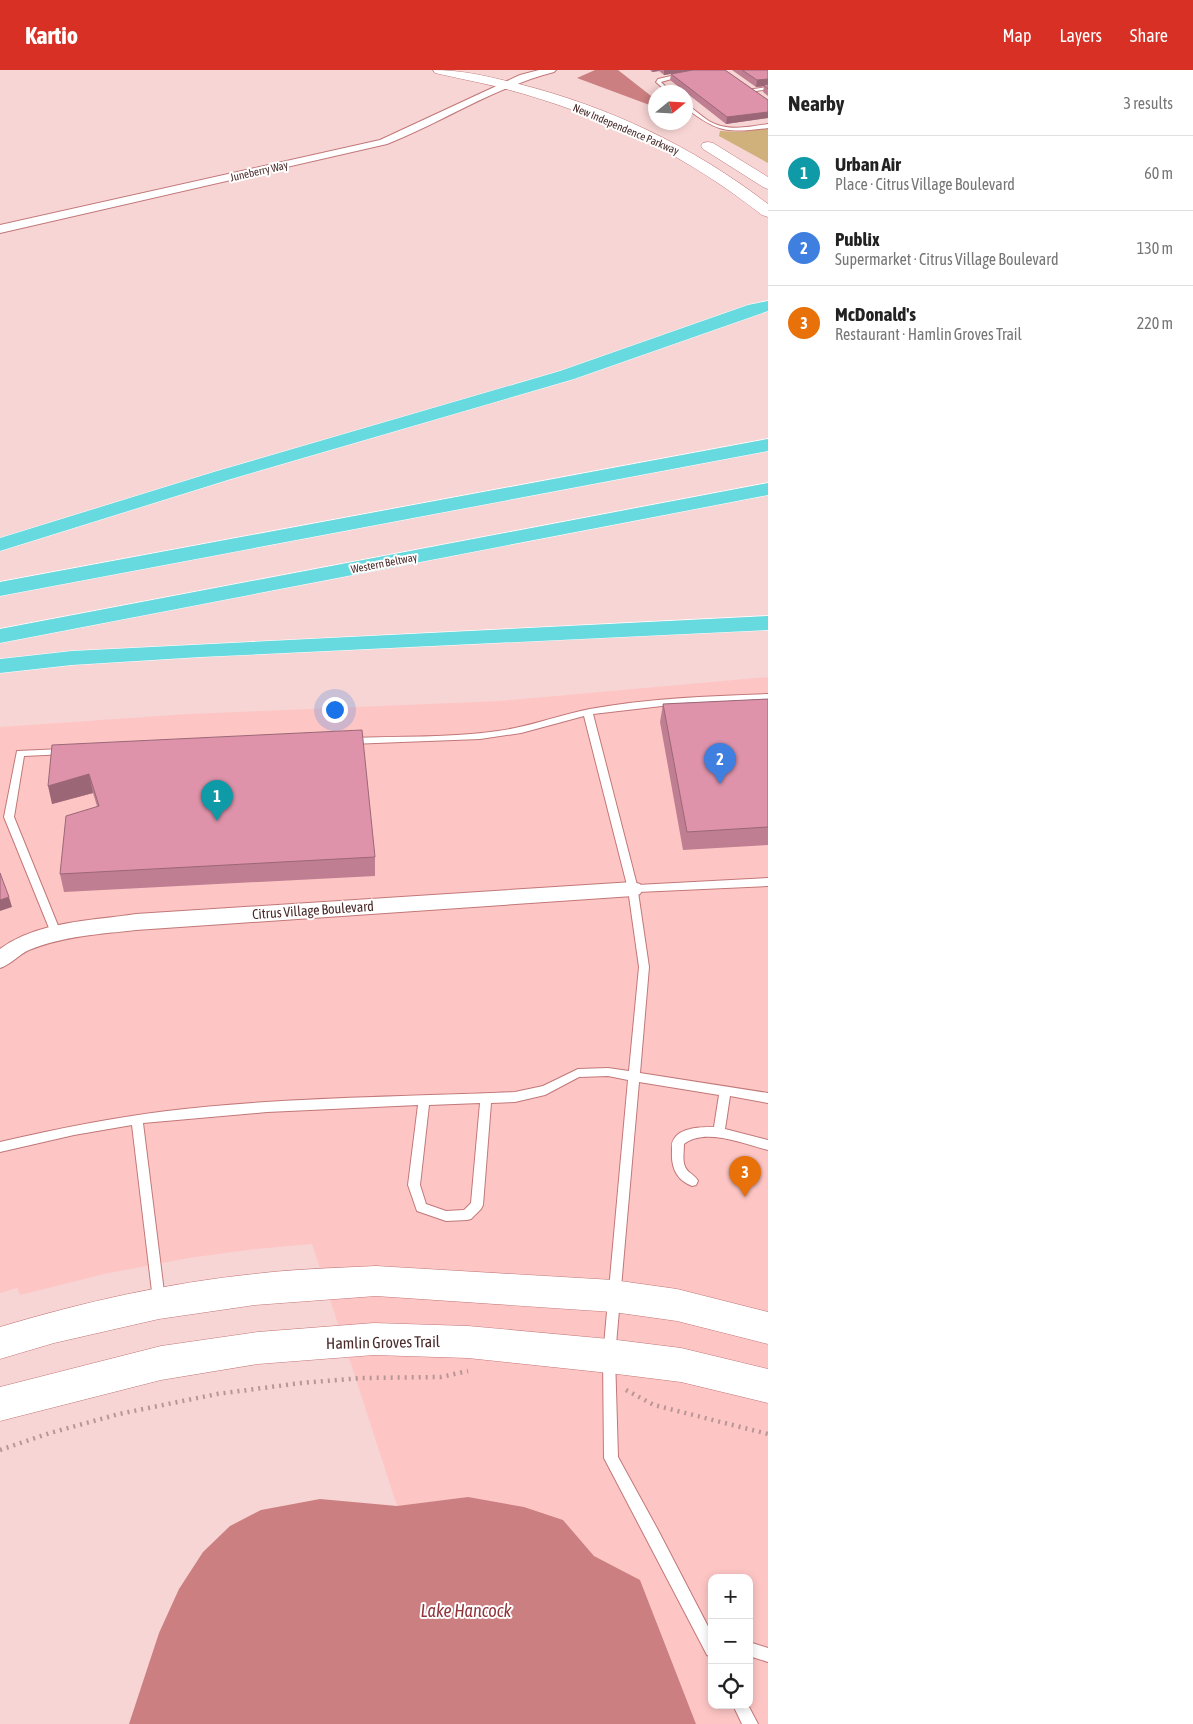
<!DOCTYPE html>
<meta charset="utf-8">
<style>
:root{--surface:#fff;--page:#f2f2f2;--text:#222;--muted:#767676;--line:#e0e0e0;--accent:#d93025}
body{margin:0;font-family:"Asap Condensed",sans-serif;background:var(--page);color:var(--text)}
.controls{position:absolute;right:15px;bottom:15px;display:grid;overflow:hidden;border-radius:10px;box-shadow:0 2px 8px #0003}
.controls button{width:45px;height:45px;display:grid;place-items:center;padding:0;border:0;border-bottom:1px solid var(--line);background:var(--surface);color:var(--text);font:25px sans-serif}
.compass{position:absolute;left:648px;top:15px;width:45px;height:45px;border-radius:50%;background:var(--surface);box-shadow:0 2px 8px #0003;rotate:72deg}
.you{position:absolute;left:334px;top:639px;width:18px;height:18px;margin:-12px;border:4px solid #fff;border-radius:50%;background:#1a73e8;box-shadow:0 0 0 8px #1a73e833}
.badge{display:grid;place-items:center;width:32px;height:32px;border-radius:50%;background:var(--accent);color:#fff;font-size:16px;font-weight:700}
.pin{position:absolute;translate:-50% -41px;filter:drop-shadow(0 1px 2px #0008)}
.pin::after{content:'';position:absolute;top:26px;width:18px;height:15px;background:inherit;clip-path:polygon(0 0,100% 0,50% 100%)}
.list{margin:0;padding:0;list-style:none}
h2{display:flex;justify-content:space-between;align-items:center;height:65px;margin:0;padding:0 20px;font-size:21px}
h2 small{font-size:16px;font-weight:400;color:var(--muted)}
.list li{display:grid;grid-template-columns:32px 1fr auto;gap:15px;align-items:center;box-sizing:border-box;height:75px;padding:0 20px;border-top:1px solid var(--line)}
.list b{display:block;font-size:19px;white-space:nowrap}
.list p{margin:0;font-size:16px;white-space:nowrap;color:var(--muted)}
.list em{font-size:16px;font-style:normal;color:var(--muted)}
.icon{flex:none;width:28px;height:28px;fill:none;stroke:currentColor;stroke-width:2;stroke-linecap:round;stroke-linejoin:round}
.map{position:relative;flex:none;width:768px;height:1654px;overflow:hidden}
header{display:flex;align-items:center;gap:30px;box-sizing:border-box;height:70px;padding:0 25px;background:var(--accent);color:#fff}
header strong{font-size:24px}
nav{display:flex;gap:28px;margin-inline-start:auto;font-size:18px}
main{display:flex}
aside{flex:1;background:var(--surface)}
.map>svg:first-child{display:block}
.built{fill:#fdc6c5;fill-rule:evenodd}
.green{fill:#d0b07b}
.water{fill:#cc7f80}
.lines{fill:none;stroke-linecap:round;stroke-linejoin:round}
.lane-casing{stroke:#c27778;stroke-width:2}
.street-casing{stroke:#c27778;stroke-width:2}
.secondary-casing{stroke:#c27778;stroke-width:1}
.highway-casing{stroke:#fff;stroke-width:1}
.path{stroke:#b79695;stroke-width:4.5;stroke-dasharray:2 5;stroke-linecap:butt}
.lane{fill:#fff;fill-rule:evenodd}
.street{fill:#fff;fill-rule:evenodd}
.secondary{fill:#fff;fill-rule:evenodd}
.highway{fill:#67dae0;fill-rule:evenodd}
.wall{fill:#bf7e92}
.shaded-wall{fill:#9b6777}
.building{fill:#de93aa;stroke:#9b6777}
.labels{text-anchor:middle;stroke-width:4;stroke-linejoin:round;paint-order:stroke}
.far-street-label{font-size:11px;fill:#4a2b2b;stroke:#fff}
.street-label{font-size:14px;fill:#4a2b2b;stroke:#fff}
.near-street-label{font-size:16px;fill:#4a2b2b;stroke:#fff}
.near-water-label{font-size:18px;font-style:italic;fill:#90333a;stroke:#fff}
</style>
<header>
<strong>Kartio</strong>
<nav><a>Map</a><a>Layers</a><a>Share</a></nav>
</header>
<main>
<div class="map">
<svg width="768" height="1654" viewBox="0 0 768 1654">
<rect width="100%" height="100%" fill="#f7d5d4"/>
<path class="built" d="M768 607V1654H696L640 1510 594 1486 563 1450 468 1427 397 1436 312 1174 255 1179 189 1188 104 1204 20 1225 17 1218 0 1223V657L188 644 499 631ZM712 1508H749V1635H712Z"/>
<path class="green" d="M768 58V93L719 66 720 61 740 62Z"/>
<path class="water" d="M595 0H618L655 29V37L577 8Z
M468 1427 524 1437 563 1450 594 1486 640 1510 696 1654H129L159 1563 179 1519 203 1482 230 1456 261 1440 320 1429 397 1436Z"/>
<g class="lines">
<defs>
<path id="lane" d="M684 3 686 5 661 12 671 22H667L656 12 658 9Z
M768 17V19L750 22 747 20Z
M686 34C694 39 701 46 709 51 728 62 748 57 768 54V58C728 63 718 63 686 38Z
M768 624V630L679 634 593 644 637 815 768 808V816L638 822 649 897 640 1003 768 1023V1033L730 1026 725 1059 768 1070V1080C745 1074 704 1057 684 1074 684 1084 681 1095 689 1102 693 1105 696 1107 698 1111L696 1115 692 1116C676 1110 671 1097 672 1081 672 1077 671 1073 674 1069 681 1057 702 1057 714 1057L719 1025 639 1012 615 1286 618 1387 658 1460 712 1564V1587L707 1585 604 1388 603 1286 628 1010 608 1006 579 1007 545 1025 515 1032 491 1033 483 1135 481 1139 471 1149 467 1150 446 1151 417 1141 408 1115 418 1035 267 1042 143 1053 165 1230 163 1234 159 1236 155 1234 153 1230 132 1055 74 1065 0 1082V1072C56 1059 111 1048 167 1041 283 1027 399 1027 515 1022L543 1016 578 999 608 998 629 1001 639 897 628 819 584 646 521 663 480 669 350 674 345 671 350 668C399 666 449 668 498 661 529 657 559 645 590 639 649 628 709 626 768 624ZM480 1033 471 1133 464 1140 446 1141 426 1134 420 1115 429 1035Z
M63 679 68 682 66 684 24 686 14 747 61 863 60 866H52L51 863 4 747 17 681Z
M749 1572 768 1578V1592L749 1586Z
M733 1635H748L758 1654H742Z"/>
<path id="street" d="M539 0H556L554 2C495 17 443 52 387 74L0 163V155L380 70 520 5Z
M633 812 640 814 643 819 640 824 633 826 136 860C101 864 63 866 29 880 19 884 12 894 0 898V879C38 851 91 851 136 844Z"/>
<path id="secondary" d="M433 0C464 0 490 7 519 14 610 37 694 77 768 134V147L762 145C688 87 615 51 524 24 495 15 465 10 435 3Z
M708 72 713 73 768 107V119L763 117 703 79 701 76 703 73Z
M376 1196 613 1210 677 1219 768 1242V1274L677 1251 613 1242 376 1226 255 1235 159 1249 54 1273 0 1289V1257C83 1232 168 1213 254 1204 294 1199 335 1198 376 1196Z
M374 1253 468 1256 609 1269 681 1278 768 1299V1333L681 1312 609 1303 468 1288 374 1285 258 1294 161 1310 0 1351V1317L161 1276 258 1262Z"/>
<path id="highway" d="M768 231V241L574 309 231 409 0 481V468L217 401 560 301 748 235Z
M768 369V381L0 526V512Z
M768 413V425L0 573V559Z
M768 546V560L201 587 72 595 0 603V589L72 581Z"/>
</defs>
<use href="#lane" class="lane-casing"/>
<use href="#street" class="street-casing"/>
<use href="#secondary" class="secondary-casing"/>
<use href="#highway" class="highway-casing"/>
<path class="path" d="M626 1320 654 1335 768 1364
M0 1380 50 1363 119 1344 217 1324 301 1313 362 1308 441 1307 468 1301"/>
<use href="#lane" class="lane"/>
<use href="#street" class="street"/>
<use href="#secondary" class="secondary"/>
<use href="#highway" class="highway"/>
</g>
<path class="wall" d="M650 0H725L768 30V48L726 54 670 10 671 4 664 5 659 1 652 2Z
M732 0H768V26L763 22 764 16 756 17Z
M768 629V775L683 780 660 652 663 634Z
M52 675 375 787V806L64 822 60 804 97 736 93 723 52 734Z"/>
<path class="shaded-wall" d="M653 0H659V1L652 2Z
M664 0H695L664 5Z
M768 9V16L756 17 757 10Z
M768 42V48L726 54 727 47Z
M89 704 93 723 52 734 48 716Z
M9 827 12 837 0 841V830Z"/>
<path class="building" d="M693 0H725L768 30V42L727 47 671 4Z
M742 0H768V9L757 10Z
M768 14V19L764 15Z
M768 629V757L687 762 663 634Z
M362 660 375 787 60 804 66 746 99 736 89 704 48 716 52 675Z
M0 803 9 827 0 830Z"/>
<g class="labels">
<g class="far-street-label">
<text transform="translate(626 59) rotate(23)" y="4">New Independence Parkway</text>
<text transform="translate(259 101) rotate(-13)" y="4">Juneberry Way</text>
<text transform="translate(384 493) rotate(-11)" y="4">Western Beltway</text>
</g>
<g class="street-label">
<text transform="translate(313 840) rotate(-4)" y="5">Citrus Village Boulevard</text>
</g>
<g class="near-street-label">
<text transform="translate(383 1272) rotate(-1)" y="6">Hamlin Groves Trail</text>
</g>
<g class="near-water-label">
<text x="466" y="1547">Lake Hancock</text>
</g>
</g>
</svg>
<div class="controls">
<button>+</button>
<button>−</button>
<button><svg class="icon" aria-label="locate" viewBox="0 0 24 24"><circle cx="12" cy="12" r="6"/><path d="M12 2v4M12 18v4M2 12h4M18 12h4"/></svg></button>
</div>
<svg class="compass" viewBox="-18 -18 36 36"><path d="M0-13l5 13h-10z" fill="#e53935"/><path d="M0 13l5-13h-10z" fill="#767676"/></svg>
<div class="you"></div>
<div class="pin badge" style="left:217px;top:751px;background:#0f9aa8">1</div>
<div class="pin badge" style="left:720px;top:714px;background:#3f7fe0">2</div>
<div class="pin badge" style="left:745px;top:1127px;background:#e8710a">3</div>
</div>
<aside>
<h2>Nearby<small>3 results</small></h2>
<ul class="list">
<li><span class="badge" style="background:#0f9aa8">1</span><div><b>Urban Air</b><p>Place · Citrus Village Boulevard</p></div><em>60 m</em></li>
<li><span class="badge" style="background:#3f7fe0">2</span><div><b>Publix</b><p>Supermarket · Citrus Village Boulevard</p></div><em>130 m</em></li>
<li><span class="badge" style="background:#e8710a">3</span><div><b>McDonald's</b><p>Restaurant · Hamlin Groves Trail</p></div><em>220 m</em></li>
</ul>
</aside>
</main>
